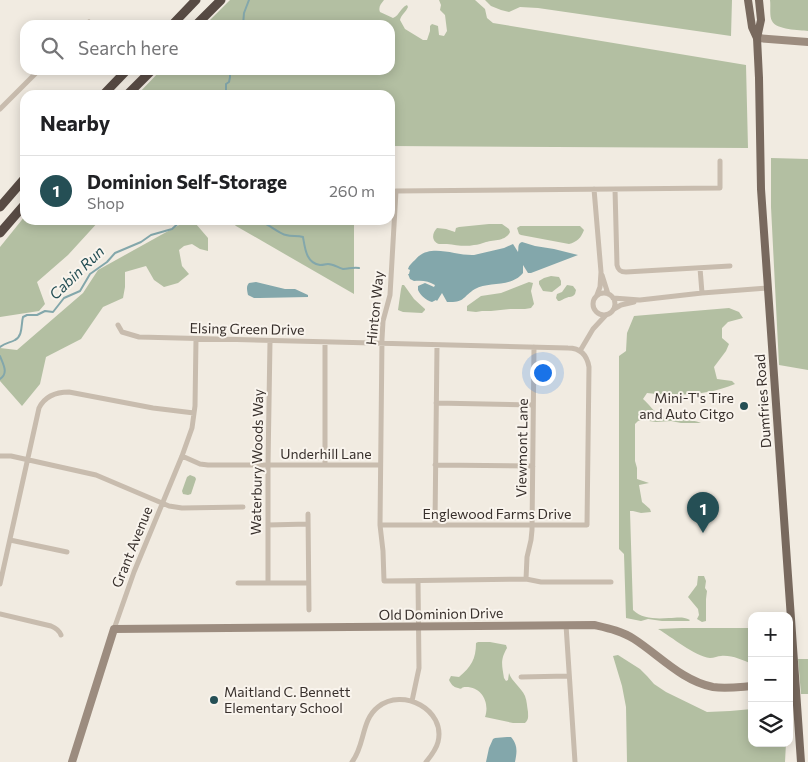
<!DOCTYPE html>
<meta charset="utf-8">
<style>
:root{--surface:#fff;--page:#f6f6f6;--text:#202124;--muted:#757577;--line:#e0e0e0;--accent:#254f55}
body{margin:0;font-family:Commissioner,sans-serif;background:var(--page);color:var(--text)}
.controls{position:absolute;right:15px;bottom:15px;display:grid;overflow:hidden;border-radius:10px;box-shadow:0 2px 12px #0003}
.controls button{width:45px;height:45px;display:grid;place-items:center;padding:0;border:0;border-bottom:1px solid var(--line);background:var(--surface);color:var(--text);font:25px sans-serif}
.you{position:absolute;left:542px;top:372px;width:18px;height:18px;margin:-12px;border:4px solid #fff;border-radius:50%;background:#1a73e8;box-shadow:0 0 0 8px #1a73e833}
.badge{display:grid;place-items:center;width:32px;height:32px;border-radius:50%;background:var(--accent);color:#fff;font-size:16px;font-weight:700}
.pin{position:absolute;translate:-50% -41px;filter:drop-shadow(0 1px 2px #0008)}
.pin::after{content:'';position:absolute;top:26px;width:18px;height:15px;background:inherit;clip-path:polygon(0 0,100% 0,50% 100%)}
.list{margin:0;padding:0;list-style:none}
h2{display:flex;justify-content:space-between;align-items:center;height:65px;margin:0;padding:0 20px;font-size:21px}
h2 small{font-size:16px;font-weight:400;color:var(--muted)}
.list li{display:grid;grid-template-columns:32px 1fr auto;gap:15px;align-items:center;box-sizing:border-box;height:70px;padding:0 20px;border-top:1px solid var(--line)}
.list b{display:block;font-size:19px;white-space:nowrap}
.list p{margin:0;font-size:16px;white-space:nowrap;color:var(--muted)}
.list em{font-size:16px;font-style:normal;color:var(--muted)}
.icon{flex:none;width:28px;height:28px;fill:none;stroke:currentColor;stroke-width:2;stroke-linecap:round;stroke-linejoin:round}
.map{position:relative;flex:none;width:808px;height:762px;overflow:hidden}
.search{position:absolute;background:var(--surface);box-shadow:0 2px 12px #0003;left:20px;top:20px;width:375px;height:55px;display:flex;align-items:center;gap:12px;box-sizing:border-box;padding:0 18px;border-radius:15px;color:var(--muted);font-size:19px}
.panel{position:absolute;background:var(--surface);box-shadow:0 2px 12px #0003;left:20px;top:90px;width:375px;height:135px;border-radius:15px}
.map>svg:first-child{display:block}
.green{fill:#b3bfa2}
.water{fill:#83a7ab}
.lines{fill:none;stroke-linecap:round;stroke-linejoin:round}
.stream{stroke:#83a7ab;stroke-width:2}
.street{stroke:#c8bcae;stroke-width:5}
.secondary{stroke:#9c8c7f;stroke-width:8}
.primary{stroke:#78695e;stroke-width:8}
.highway{stroke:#584b44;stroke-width:9}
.poi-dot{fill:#254f55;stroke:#f9f4ed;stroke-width:2}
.labels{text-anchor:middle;stroke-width:4;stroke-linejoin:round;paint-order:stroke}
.street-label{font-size:14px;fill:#38302c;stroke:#f9f4ed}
.poi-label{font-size:14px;fill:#38302c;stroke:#f9f4ed;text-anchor:end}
.water-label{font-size:15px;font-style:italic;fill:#254f55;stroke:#f9f4ed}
</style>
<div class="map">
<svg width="808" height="762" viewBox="0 0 808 762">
<rect width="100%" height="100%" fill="#f1ebe1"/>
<path class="green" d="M230 0H384C381 4 378 7 380 12L393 18C400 15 400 8 407 5L408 7C406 12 401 15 400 20L405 29 423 40H427L430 31V26L432 24 438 26 439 35 444 36 447 31 445 15 440 10 441 5 439 0H475L485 9 487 18 493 23 746 65 748 148 390 146V95H137L161 70H390V25H205Z
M485 0H732L731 36 538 8 520 7 509 12 501 10 491 6Z
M770 0H808V31C800 30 776 30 772 21 769 16 771 6 770 0Z
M771 158 808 159V370L779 365 771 207Z
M25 216V220H100L68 255 37 282 45 304 39 311 0 317V247Z
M230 220H354V294L236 226Z
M196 224 208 238V251L200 249 192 244 184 246 179 250 182 266 189 274 178 283 164 287 154 280 146 266 125 272V287L123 298 103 307 81 339 46 357 40 384 22 406 0 381V348L17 350 83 293 98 270 179 225Z
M489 224H502L509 229 510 232C506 241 494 240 486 242 482 243 478 245 474 245 465 247 456 245 447 244 447 244 440 244 439 244 431 241 432 233 437 228L446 229 455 232 456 228 459 227Z
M520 226H580L584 230C581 238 577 242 569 244L521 235 519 234 517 228Z
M551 276 559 277 561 281V285L552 292 543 291 539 284V281L544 278Z
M529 282 533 283 531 291 534 304 531 308 525 309H510L491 311H482L476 312 467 311V306L481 296 501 293Z
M402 285H404L414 299 425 309V310L422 313 403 312 398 310 401 289Z
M567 285 573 286 576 290 575 294C572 298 570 296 566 298 562 299 562 301 558 301L556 298 557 294 562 292Z
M729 308 739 312 743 318 728 322 722 328V338L729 344 726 351 714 367 717 379 732 381 735 384C706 396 677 396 647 393L643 399C649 404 654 412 661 416 669 421 692 418 701 423H681L671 421 656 422 642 420 638 421 635 424V461L637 468V479L649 483 639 485 642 502 650 509 651 512 641 513 633 511H630L633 610C642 619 657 619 669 618 677 618 682 616 690 620L689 621H662L648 619 641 621 626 618 624 554 619 549V356L626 351 627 333 634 316Z
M190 475 195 477 196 479 191 494 188 495 183 494 182 491 187 477Z
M698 576H704L706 581 705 588 707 591 706 599V621L702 622 697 619 699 615 698 609 688 597 697 585Z
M682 628H752V664C742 660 732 655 721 656 718 656 714 658 710 658 694 656 672 637 658 629Z
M478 642H490L506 645 507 648C500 660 502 665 504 678L506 681 508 680 509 673C512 682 521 687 525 696 527 701 527 707 528 712 528 717 529 719 525 723H513L485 717C490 703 482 687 466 687 460 687 463 690 458 688 453 687 451 684 449 680L451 676 459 677C471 667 476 659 476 643Z
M618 655 640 669 647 676 654 684 666 692 707 712 730 711 752 709V743H786L785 762H627L626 707 622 686 613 656Z
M798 659H808V694H801Z"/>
<path class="water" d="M522 242 535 246 554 249 578 255 531 273H528L523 265V273C511 288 488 281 475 289 462 297 465 303 447 302L442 293 437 301 436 300 432 302C426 300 421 296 418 290V286L425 283 434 287 435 285C429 281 422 280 414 281L410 279 408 274H409L410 270 408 269C409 265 412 263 415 260 429 242 455 256 474 255L504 248 513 244 518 252C519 248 517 244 522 242Z
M256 282 285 289H295L308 295V297L259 298H254L248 295C247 290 246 286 249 283Z
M507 737H511C518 745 517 752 515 762H486L489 748 493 739 495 738Z"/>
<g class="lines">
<path class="stream" d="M243 25 244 13 249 0
M226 95V84L229 82 230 77V70
M248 220C253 223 258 221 264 223 271 226 280 234 286 235 292 237 297 235 303 237 305 248 306 263 320 265 326 265 323 264 328 264 334 264 338 268 343 269 349 269 352 267 359 268
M0 347C6 342 10 343 15 340 23 336 21 324 23 317L27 315H37L45 311 53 312 64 298 80 291 90 274 107 262 115 253 141 242 151 235 172 229 182 220
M0 356C3 364 9 373 0 379"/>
<path class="street" d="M86 25 89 22
M0 109 39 70
M594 189 601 272 600 287 597 295
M615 189 617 265C618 270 620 272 626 272L730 266
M700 268 702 293
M602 275 608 294
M593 304a11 11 0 1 1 22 0a11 11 0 1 1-22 0Z
M613 298 640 300 702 293 767 288
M614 309 621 305 634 302
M118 325 122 332 139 337 568 348C581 348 587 355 589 367L587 525H380
M580 351 593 329 606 315
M436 403 533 405
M0 456H11L96 475 169 506 182 508 243 507
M182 456 200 464 208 465H380
M325 465V343
M435 465 533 466
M308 514 309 610
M268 525 308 524
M435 525 437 345
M10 540 67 552
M526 579 527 557 531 540 532 530 534 347
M611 582H541L526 579 384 581 383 551 380 525 382 339 383 321 390 295 396 191 720 188V161
M238 583H308
M268 583V465L270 341
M0 584 39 408C45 396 55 392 69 392L153 408 194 413
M0 614 51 626C56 628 59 630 61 635
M566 625 575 762
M114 629 134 572 182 456 192 428 195 406 196 339
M521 677 568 676
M412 701 419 668 418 581
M352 762C365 746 361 720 378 707 403 687 446 710 438 742 436 750 431 756 426 762"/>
<path class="secondary" d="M757 38 808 42
M72 762 114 629 594 625C607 628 622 631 634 639 659 655 682 681 713 687 726 689 739 687 752 686"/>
<path class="primary" d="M748 0 752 27 757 38
M759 0 761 20 757 38 759 78 761 189 801 762"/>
<path class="highway" d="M172 25 196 0
M196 25 221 0
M103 95 127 70
M127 95 152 70
M0 207 25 178
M0 233 25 204"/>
</g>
<g class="poi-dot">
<circle cx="744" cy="406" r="5"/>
<circle cx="214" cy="700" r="5"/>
</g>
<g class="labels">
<g class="street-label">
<text transform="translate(375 308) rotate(-84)" y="5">Hinton Way</text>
<text transform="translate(247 329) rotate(1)" y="5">Elsing Green Drive</text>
<text transform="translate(763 401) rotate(-94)" y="5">Dumfries Road</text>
<text transform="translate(522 448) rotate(-89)" y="5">Viewmont Lane</text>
<text x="326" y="459">Underhill Lane</text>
<text transform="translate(257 462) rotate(-89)" y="5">Waterbury Woods Way</text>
<text x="497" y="519">Englewood Farms Drive</text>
<text transform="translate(132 547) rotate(-68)" y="5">Grant Avenue</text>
<text transform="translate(441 614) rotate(-1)" y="5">Old Dominion Drive</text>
</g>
<g class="poi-label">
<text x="734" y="403">Mini-T's Tire<tspan x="734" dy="16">and Auto Citgo</tspan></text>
<text x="224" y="697" text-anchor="start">Maitland C. Bennett<tspan x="224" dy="16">Elementary School</tspan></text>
</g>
<g class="water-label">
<text transform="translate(77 273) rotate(-44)" y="5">Cabin Run</text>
</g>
</g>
</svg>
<div class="controls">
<button>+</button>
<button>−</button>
<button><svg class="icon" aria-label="layers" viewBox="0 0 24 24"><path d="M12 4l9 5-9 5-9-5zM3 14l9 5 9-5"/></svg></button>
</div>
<div class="you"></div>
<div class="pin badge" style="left:703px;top:533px">1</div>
<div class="search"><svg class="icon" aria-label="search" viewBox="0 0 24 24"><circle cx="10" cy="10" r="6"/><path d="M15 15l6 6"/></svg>Search here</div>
<section class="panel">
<h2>Nearby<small></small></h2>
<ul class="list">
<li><span class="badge">1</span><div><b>Dominion Self-Storage</b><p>Shop</p></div><em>260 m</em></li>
</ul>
</section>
</div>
